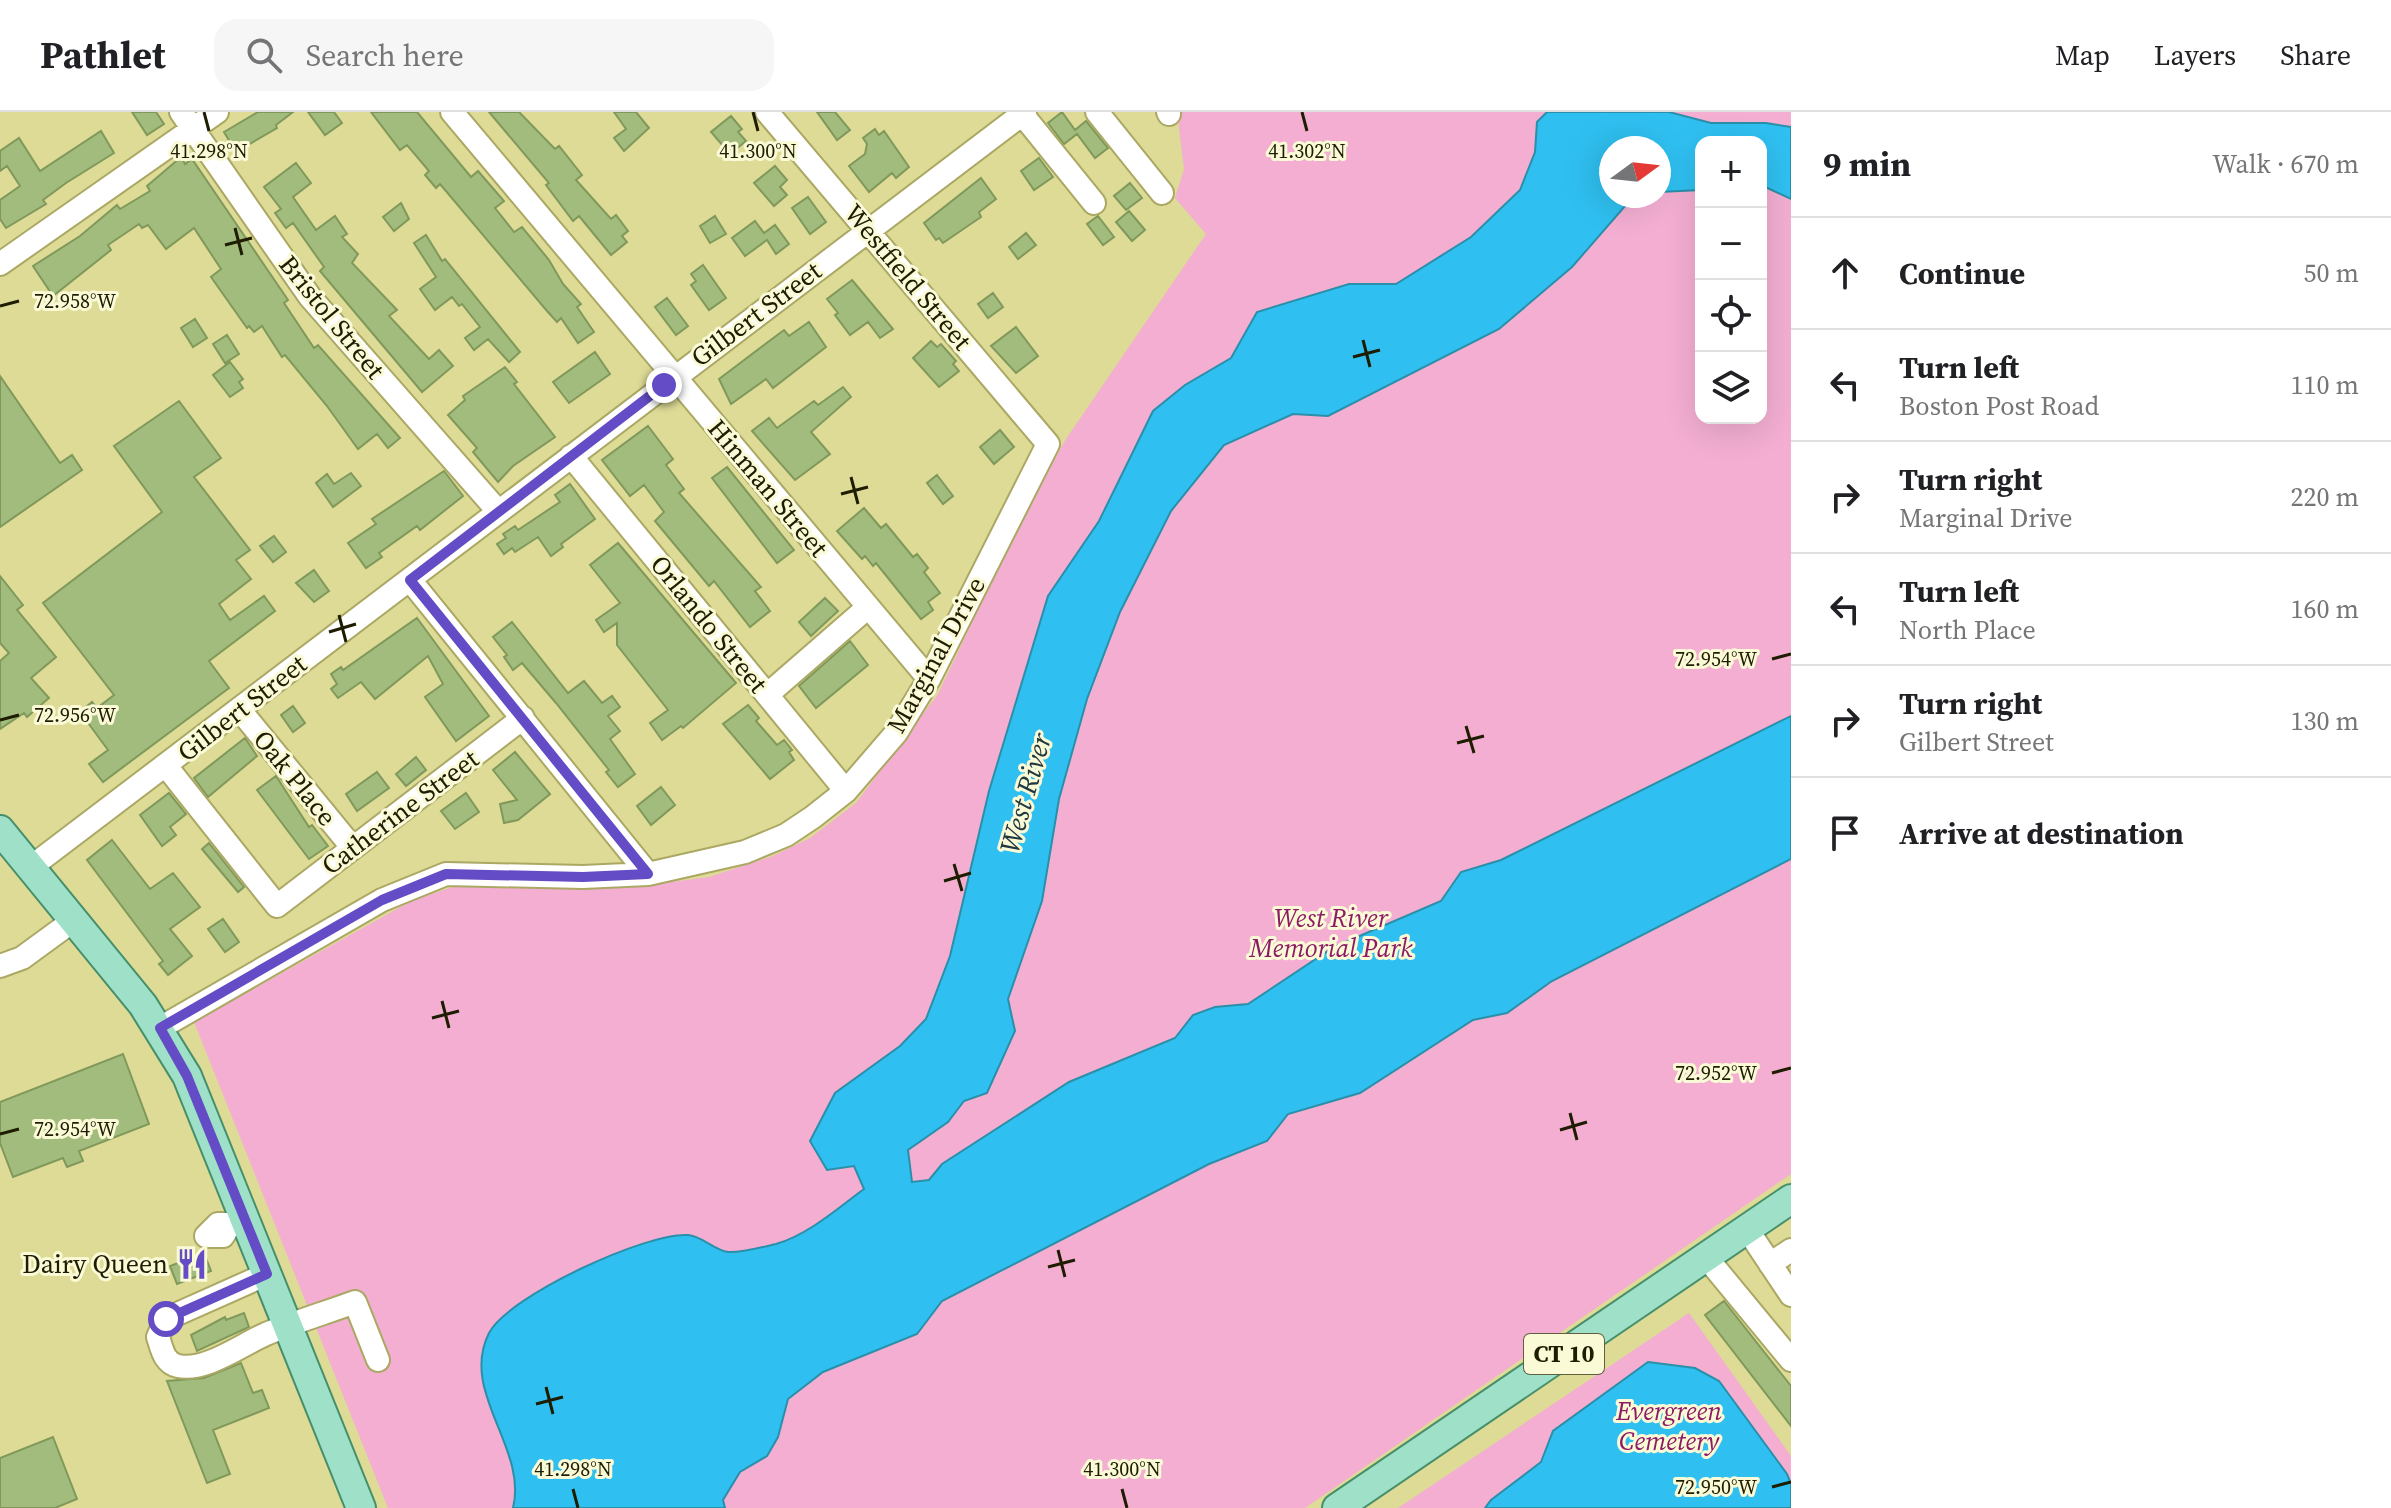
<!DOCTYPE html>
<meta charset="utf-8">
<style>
:root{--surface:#fff;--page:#f6f6f6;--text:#202124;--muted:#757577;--line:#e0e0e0}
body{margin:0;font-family:"Source Serif 4",serif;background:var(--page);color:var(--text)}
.controls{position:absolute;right:24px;top:24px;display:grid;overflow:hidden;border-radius:16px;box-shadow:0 8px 32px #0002}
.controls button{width:72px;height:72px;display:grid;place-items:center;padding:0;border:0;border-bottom:2px solid var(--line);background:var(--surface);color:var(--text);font:40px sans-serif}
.compass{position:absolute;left:1599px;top:24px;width:72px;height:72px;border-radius:50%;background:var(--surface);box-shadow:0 8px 32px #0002;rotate:75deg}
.stop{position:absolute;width:24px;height:24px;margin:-18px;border:6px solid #634cc5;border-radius:50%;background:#fff}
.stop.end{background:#634cc5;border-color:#fff;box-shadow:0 2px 8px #0008}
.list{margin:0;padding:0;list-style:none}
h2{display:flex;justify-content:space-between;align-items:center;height:104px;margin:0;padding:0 32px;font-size:34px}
h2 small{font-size:26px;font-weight:400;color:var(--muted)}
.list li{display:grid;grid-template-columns:52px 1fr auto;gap:24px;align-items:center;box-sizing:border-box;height:112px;padding:0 32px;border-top:2px solid var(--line)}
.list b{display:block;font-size:30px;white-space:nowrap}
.list p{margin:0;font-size:26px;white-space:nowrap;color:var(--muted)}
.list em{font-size:26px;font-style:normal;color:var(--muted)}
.icon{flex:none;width:44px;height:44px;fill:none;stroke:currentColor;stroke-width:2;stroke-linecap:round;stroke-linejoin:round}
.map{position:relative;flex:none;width:1791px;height:1396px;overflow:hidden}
header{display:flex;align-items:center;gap:48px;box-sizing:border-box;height:112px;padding:0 40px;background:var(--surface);border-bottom:2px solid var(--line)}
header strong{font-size:38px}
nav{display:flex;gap:44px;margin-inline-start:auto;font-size:28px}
.search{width:560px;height:72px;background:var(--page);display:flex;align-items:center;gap:20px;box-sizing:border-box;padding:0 28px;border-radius:24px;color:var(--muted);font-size:30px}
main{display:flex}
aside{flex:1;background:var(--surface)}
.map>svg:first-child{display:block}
.green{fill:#f3aed2;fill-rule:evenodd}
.water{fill:#2fc0f1;stroke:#2a8fa9;stroke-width:2}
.building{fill:#a2bc7e;stroke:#80995b;stroke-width:2}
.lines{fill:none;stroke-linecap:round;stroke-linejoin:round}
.minor-casing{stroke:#aba864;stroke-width:26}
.major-casing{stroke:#478f6b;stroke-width:32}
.minor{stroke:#fff;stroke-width:22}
.major{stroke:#9ee1c8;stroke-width:28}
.route{stroke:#634cc5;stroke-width:10}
.ticks{fill:none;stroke:#1e1c01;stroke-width:3}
.labels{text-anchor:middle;stroke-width:6;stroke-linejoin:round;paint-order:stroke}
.shield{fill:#fafad7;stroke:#605f41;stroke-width:2}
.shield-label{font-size:24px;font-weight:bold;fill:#1e1c01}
.street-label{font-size:26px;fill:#1e1c01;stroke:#fafad7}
.park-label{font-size:26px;font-style:italic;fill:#8d1a64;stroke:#fafad7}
.poi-label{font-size:26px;fill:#1e1c01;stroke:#fafad7;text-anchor:end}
.water-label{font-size:28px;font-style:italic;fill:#213841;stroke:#fafad7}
.ticks-label{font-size:20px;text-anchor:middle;fill:#1e1c01;stroke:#fafad7;stroke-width:6;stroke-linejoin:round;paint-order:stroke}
</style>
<header>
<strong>Pathlet</strong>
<div class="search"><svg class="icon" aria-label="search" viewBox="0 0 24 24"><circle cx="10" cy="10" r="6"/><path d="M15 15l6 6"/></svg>Search here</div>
<nav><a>Map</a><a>Layers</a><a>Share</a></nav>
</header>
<main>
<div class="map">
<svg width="1791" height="1396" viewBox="0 0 1791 1396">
<rect width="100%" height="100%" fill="#dddb95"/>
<path class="green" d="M1177 0H1791V1062L1305 1396H388L194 910 413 788 456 774 656 772 709 765 773 744 810 726 856 691 938 582 1028 393 1066 327 1206 122 1175 86 1184 57ZM1701 30H1761V306H1701ZM1611 36H1659V84H1611Z
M1689 1201 1791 1344V1396H1398Z"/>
<path class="water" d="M1547 0H1669L1711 11H1766L1791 15V87L1761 73V30H1701V78L1659 80V36H1611V84H1650L1625 94 1572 155 1499 217 1328 304 1293 302 1224 333 1171 399 1120 500 1087 587 1059 687 1042 789 1008 887 1015 919 987 981 964 989 948 1010 908 1038 912 1070 929 1068 942 1052 1069 970 1175 926 1193 903 1215 895 1248 892 1334 835 1441 789 1461 760 1501 748 1791 604V747L1552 869 1507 901 1473 908 1360 981 1288 1002 1267 1029 1209 1052 942 1189 917 1222 823 1260 788 1287 778 1325 767 1344 740 1360 723 1388 725 1396H513C528 1336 459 1280 489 1221 508 1184 647 1120 688 1123 702 1124 714 1138 728 1140 741 1141 763 1135 776 1132 808 1123 838 1096 864 1077L854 1054 827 1058 810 1029 835 981 900 934 926 907 950 844 989 679 1048 484 1099 409 1153 299 1185 273 1231 246 1257 200 1349 172H1396L1471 125 1520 78 1535 40 1537 10Z
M1648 1250 1695 1256 1719 1269 1787 1362 1791 1372V1396H1485L1491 1388 1541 1350 1553 1319Z"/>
<path class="building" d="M132 0H156L164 12 147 23Z
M258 0H293L276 13 277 16 236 40 224 20Z
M308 0H334L342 11 325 23Z
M371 0H417L471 65 478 59 504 89 495 96 514 120 522 115 549 148 563 172 581 192 577 195 594 220 578 231 561 206 557 210 547 199 440 72 436 76 425 63 429 59 407 33 400 38Z
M489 0H519L555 37 559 34 582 63 576 68 611 107 616 103 628 119 622 124 627 130 611 143 579 104 573 109 546 73 549 71Z
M614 0H636L649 16 624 39 614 26 626 17Z
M817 0H835L850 18 837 28Z
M1062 0 1075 18 1086 9 1108 36 1095 46 1077 22 1064 32 1048 11Z
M731 4 742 17 738 20 746 29 730 42 711 20Z
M875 17 879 23 884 19 909 55 896 66 892 61 869 80 849 54 865 42 867 32 863 26Z
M101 19 114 41 66 71 43 88 46 92 6 116 0 107V88L20 74 7 54 0 59V39L19 26 40 59Z
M181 45 185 52 192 47 288 188 284 191 314 236 318 233 400 326 388 336 377 322 358 337 327 294 285 243 282 245 262 214 254 220 249 214 247 216 211 165 221 157 194 116 166 137 148 113 142 116 139 112 108 133 111 138 53 184 33 154 80 124 117 93 120 97 150 79 147 74Z
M1039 46 1053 65 1034 78 1021 59Z
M296 51 311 71 293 85 316 118 335 104 347 122 342 125 358 142 352 151 397 198 389 204 429 247 439 238 453 254 422 280 320 159 324 155 293 111 286 116 275 101 281 97 264 75Z
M775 54 787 68 780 75 787 83 774 94 754 71Z
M981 66 996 87 979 100 981 105 943 131 939 126 936 128 924 111Z
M1130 71 1142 86 1126 98 1114 84Z
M808 85 826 110 810 122 792 96Z
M401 91 409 107 394 119 383 105Z
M1129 99 1145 118 1132 129 1116 110Z
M715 104 726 122 710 131 700 114Z
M1098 104 1114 125 1103 133 1087 112Z
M755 109 764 121 775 113 789 132 776 142 767 128 745 144 732 126Z
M1026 121 1036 133 1018 147 1009 135Z
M426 123 442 149 445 147 520 240 509 250 488 227 474 238 465 226 480 215 462 192 459 194 452 185 435 198 420 177 436 165 414 131Z
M703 153 726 186 709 198 691 173 696 169 691 162Z
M852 168 893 217 880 226 868 210 850 223 835 203 838 201 827 187Z
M993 181 1003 195 988 206 978 192Z
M667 186 688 214 676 223 655 195Z
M195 207 207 226 193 235 181 216Z
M809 210 826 235 773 276 766 267 731 292 719 267 784 218 789 224Z
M1016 215 1038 244 1016 261 991 234Z
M227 223 239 242 225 251 213 232Z
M931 229 937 235 941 232 956 249 953 252 959 259 939 275 913 246Z
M595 240 610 262 569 291 553 270Z
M230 250 243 267 239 270 243 276 230 285 213 263Z
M505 255 517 270 514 272 555 325 513 354 498 370 473 340 477 336 448 303 465 288 463 284Z
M0 264 60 351 72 343 82 358 0 415Z
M843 275 851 285 811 320 830 342 795 368 752 319 769 306 777 316 814 289 818 293Z
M179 289 221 346 194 365 250 438 236 448 251 467 219 492 230 508 264 484 275 499 209 549 229 576 103 670 89 652 108 638 80 600 92 590 97 596 114 583 43 491 162 400 114 334Z
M648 314 673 347 666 353 684 377 679 381 761 475 755 479 770 499 750 515 714 469 709 474 655 409 664 400 644 373 630 384 602 348Z
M1000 318 1014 335 994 352 980 335Z
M727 355 794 438 777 451 712 366Z
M444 359 463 384 420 418 417 414 379 441 382 445 366 456 348 431 376 412 372 407Z
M351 361 361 374 333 395 316 371 327 362 334 372Z
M937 363 953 384 943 392 927 371Z
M570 372 595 407 561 432 563 435 551 444 538 425 515 440 512 436 504 442 497 432 506 426 503 422 515 414 518 418 560 390 555 383Z
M864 396 881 416 886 412 913 445 917 442 928 456 924 460 940 481 928 490 933 498 921 507 876 451 873 454 865 444 862 447 837 419Z
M274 424 286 440 273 450 260 434Z
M618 431 736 571 683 616 681 614 662 628 650 611 668 598 617 533V511L604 520 596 508 620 491 590 453Z
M314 458 329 479 314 490 296 471Z
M0 464 23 493 17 498 56 545 31 566 49 586 27 605 24 601 0 617V549L9 541 0 531Z
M825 486 838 499 811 524 799 510Z
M417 506 489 604 456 629 425 585 443 572 428 544 375 587 361 570 338 586 331 577 337 572 331 562 341 555 343 558Z
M512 510 568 581 584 569 602 591 612 584 620 595 608 604 620 619 610 627 635 662 618 675 606 660 609 658 556 591 522 551 513 558 504 545 507 543 493 525Z
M850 529 868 553 816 596 799 574Z
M748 593 759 606 756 609 777 633 784 628 792 638 789 640 794 648 770 667 723 612Z
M293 594 305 611 293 620 281 603Z
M245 626 257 644 208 685 194 666Z
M515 640 550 682 518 708 504 711 500 692 517 688 493 658Z
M416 645 426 658 406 674 396 662Z
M377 660 389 676 357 699 346 682Z
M276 664 309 715 312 713 328 734 309 747 257 678Z
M661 675 675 693 651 713 637 694Z
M169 681 186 702 170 715 176 723 162 734 140 703Z
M466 681 479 700 455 717 441 699Z
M112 728 150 777 173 761 200 795 170 817 192 844 168 863 159 852 163 849 87 748Z
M209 731 244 775 238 780 202 737Z
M223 807 239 830 225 840 208 817Z
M123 942 149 1012 79 1039 83 1049 67 1055 63 1046 13 1065 0 1031V990Z
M204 1141 211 1159 177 1172 170 1154Z
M1724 1189 1791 1274V1314L1705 1203Z
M244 1201 249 1215 197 1239 191 1223 225 1205 226 1208Z
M241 1251 253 1281 262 1278 269 1296 213 1318 230 1362 207 1371 167 1269 204 1266Z
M53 1325 77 1387 55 1396H0V1346Z"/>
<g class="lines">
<defs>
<path id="minor" d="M181 0 310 185 498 399
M452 0 929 567
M1097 0 1162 81
M1168 0 1169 2
M1022 2 1094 91
M0 152 217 0
M571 344 846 679
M410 468 648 762
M767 583 867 496
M239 597 352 735
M166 654 277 794 523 606
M31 755 1025 0
M0 854 22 846 74 808
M160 916 382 788 446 762 583 765 648 762 745 740 786 723 813 705 846 679 896 621 929 567 1048 332 767 0
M229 1114 223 1124H206L218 1112H247
M1747 1117 1791 1183
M1706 1145 1791 1248
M1770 1152 1791 1138
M267 1162 166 1207 158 1225C162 1237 164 1251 178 1254 205 1260 241 1233 266 1222 295 1210 325 1201 355 1190L378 1248"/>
<path id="major" d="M0 718 143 893 187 964 361 1396
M1337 1396 1791 1087"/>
</defs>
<use href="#minor" class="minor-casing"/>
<use href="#major" class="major-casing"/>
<use href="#minor" class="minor"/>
<use href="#major" class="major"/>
</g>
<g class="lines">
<path class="route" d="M166 1207 267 1162 187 964 160 916 382 788 446 762 583 765 648 762 410 468 664 273"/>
</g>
<path class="ticks" d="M204 0 209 19M753 0 758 19M1302 0 1307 19M235 116 242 143M225 133 252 126M0 194 19 189M1363 228 1370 255M1353 245 1380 238M851 365 858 392M841 382 868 375M339 503 346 530M329 520 356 512M1772 547 1791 542M0 608 19 603M1466 614 1474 641M1457 631 1484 624M954 752 962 779M944 769 971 761M442 889 449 916M432 906 459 899M1772 961 1791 956M1570 1001 1577 1028M1560 1018 1587 1010M0 1022 19 1017M1058 1138 1065 1165M1048 1155 1075 1148M546 1275 553 1302M536 1292 563 1285M1772 1375 1791 1370M573 1377 578 1396M1122 1377 1127 1396"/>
<defs>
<symbol id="restaurant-bare" viewBox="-9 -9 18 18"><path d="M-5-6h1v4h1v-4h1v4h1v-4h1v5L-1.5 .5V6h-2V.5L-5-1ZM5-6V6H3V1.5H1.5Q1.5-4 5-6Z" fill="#634cc5" stroke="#fafad7" stroke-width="2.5" paint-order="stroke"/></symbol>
</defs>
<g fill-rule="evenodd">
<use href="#restaurant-bare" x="170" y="1130" width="44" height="44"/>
</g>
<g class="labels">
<rect class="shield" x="1524" y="1222" width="80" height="40" rx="6"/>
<g class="shield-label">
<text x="1564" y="1250">CT 10</text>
</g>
<g class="street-label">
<text transform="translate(908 165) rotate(50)" y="9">Westfield Street</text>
<text transform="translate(756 202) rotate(-37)" y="9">Gilbert Street</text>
<text transform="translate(332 205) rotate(51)" y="9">Bristol Street</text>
<text transform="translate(768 376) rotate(50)" y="9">Hinman Street</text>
<text transform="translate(709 512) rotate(51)" y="9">Orlando Street</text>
<text transform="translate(936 543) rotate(-61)" y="9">Marginal Drive</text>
<text transform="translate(242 596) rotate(-38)" y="9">Gilbert Street</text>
<text transform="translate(295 666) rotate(51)" y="9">Oak Place</text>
<text transform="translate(400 700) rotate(-37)" y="9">Catherine Street</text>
</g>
<g class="park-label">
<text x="1331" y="815">West River<tspan x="1331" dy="30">Memorial Park</tspan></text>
<text x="1669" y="1308">Evergreen<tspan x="1669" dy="30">Cemetery</tspan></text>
</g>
<g class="poi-label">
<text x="168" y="1161">Dairy Queen</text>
</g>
<g class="water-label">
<text transform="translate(1025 681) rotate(-74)" y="10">West River</text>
</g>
</g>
<g class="ticks-label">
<text x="209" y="46">41.298°N</text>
<text x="758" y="46">41.300°N</text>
<text x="1307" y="46">41.302°N</text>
<text x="75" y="196">72.958°W</text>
<text x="1716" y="554">72.954°W</text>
<text x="75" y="610">72.956°W</text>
<text x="1716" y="968">72.952°W</text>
<text x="75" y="1024">72.954°W</text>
<text x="573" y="1364">41.298°N</text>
<text x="1122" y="1364">41.300°N</text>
<text x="1716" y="1382">72.950°W</text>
</g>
</svg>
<div class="controls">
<button>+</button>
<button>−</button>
<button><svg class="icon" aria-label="locate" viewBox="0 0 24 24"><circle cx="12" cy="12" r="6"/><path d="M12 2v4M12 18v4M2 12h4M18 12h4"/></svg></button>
<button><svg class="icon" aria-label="layers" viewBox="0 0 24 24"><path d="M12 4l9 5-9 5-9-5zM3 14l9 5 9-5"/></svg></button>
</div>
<svg class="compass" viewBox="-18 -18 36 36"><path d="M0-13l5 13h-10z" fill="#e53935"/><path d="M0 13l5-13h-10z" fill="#757577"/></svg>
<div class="stop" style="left:166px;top:1207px"></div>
<div class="stop end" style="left:664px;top:273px"></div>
</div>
<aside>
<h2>9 min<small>Walk · 670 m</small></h2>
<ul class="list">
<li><svg class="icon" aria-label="ahead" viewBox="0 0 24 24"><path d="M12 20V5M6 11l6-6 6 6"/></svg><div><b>Continue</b></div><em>50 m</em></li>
<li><svg class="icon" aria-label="left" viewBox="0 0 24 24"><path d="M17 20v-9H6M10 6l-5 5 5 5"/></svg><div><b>Turn left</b><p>Boston Post Road</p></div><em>110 m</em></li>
<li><svg class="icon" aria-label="right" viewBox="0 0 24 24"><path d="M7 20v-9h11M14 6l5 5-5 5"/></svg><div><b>Turn right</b><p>Marginal Drive</p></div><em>220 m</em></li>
<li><svg class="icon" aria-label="left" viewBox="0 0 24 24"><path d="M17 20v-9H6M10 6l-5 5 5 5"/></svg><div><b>Turn left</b><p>North Place</p></div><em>160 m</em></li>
<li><svg class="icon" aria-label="right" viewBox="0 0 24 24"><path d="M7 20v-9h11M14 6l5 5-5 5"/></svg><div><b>Turn right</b><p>Gilbert Street</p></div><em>130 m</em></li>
<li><svg class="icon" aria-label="arrive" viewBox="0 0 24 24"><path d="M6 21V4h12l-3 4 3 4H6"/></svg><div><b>Arrive at destination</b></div></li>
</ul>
</aside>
</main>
